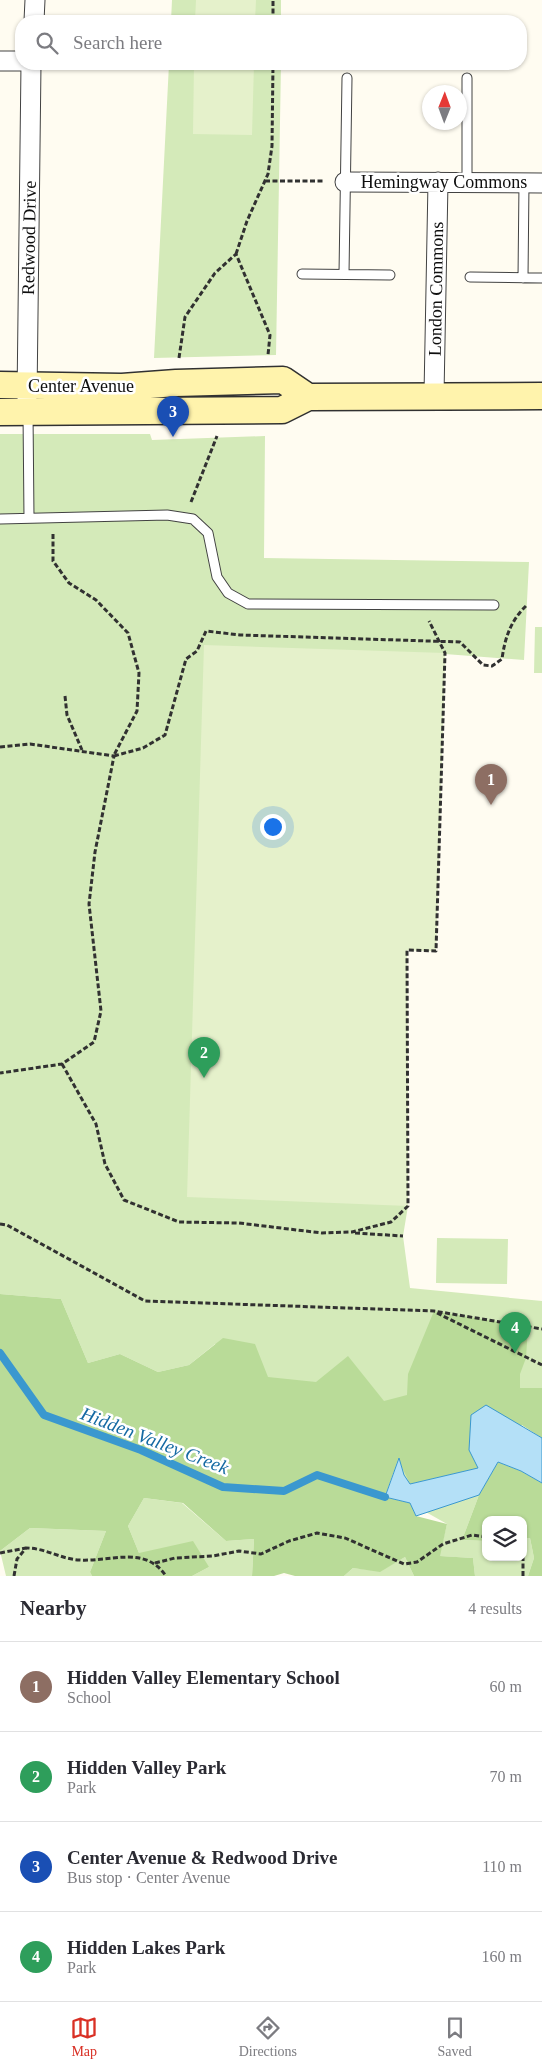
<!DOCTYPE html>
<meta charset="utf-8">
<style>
:root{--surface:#fff;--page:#f7f7f7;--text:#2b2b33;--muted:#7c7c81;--line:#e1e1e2;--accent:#d93025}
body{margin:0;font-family:Georgia,serif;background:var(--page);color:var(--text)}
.controls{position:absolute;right:15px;bottom:15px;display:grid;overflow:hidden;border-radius:10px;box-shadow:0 1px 4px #0004}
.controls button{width:45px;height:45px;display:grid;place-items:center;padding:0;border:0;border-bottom:1px solid var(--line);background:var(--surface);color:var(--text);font:25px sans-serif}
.compass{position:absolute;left:422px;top:85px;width:45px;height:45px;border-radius:50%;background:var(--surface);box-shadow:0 1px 4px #0004;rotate:1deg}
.you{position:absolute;left:272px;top:826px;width:18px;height:18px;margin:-12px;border:4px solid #fff;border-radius:50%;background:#1a73e8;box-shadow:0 0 0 8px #1a73e833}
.badge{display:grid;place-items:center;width:32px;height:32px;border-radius:50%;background:var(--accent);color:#fff;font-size:16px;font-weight:700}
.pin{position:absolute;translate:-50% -41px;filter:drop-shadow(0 1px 2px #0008)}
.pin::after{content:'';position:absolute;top:26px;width:18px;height:15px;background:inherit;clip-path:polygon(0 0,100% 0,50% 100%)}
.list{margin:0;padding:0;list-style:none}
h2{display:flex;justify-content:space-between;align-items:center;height:65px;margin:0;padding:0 20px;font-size:21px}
h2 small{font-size:16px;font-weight:400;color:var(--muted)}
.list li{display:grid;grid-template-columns:32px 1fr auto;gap:15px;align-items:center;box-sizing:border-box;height:90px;padding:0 20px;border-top:1px solid var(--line)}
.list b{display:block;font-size:19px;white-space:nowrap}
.list p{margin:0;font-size:16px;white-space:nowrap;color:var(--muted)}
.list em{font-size:16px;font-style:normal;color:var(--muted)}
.icon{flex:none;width:28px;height:28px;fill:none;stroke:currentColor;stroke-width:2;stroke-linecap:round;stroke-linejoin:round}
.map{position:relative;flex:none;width:542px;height:1576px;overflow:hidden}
.search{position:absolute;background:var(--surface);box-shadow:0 1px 4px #0004;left:15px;right:15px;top:15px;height:55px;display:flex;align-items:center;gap:12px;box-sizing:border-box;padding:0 18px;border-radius:20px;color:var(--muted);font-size:19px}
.sheet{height:425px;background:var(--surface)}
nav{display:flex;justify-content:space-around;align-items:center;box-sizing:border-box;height:70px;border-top:1px solid var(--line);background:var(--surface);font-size:14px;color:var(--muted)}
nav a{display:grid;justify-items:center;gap:2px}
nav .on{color:var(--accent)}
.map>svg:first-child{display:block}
.green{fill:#d4eab9}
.forest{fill:#b9db98}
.pitch{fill:#e5f1cb}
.water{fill:#b4e0f7;stroke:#3a98cf}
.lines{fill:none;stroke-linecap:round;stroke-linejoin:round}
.stream{stroke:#3a98cf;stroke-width:8}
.lane-casing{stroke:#424242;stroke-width:11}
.street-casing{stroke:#424242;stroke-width:21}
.secondary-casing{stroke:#313131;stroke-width:29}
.path{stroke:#313131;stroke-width:3;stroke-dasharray:5 2.5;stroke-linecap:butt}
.lane{stroke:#fff;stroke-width:9}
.street{stroke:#fff;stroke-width:19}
.secondary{stroke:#fff3ac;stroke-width:26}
.labels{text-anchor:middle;stroke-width:5;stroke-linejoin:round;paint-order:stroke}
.street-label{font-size:18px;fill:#0f0f0f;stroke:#fff}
.water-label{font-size:19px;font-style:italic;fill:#156aa3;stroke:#fff}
</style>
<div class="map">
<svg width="542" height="1576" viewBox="0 0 542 1576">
<rect width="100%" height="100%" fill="#fffcf1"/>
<path class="green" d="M172 0H281V21H171Z
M169 64H281L276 355 154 358Z
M0 434H150L152 440 265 436 264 558 529 562 524 660 445 654 436 951 407 950 408 1206 403 1236 410 1288 542 1301V1438L522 1425 410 1484 215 1344 189 1365 158 1372 120 1354 88 1363 61 1299 0 1294Z
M535 627H542V673H534Z
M437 1238 508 1239 507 1284 436 1283Z
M479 1495 462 1540 486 1541V1557H523V1538H530L534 1558 528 1576H475L473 1558 439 1556 447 1524 410 1503Z
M144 1498 182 1503 226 1541 254 1539 252 1576H192L209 1567 139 1553 128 1526Z
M30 1528 106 1531 90 1572 92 1576H6L0 1551Z
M405 1557 414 1576H344L353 1568 380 1571Z"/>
<path class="forest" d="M0 1294 61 1299 88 1363 120 1354 158 1372 189 1365 223 1338 255 1344 268 1377 316 1382 348 1356 384 1401 407 1395 408 1374 434 1311 528 1327 526 1358 520 1374V1388H542V1438L522 1425 479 1468 410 1484 398 1459 385 1497 410 1503 416 1516 447 1524 440 1556 473 1558 475 1576H414L405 1557 380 1572 353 1568 344 1576H295L284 1573 274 1576H252L254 1539 226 1541 183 1503 144 1498 128 1526 139 1553 193 1541 209 1567 192 1576H92L90 1572 106 1531 30 1528 0 1551Z
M498 1462 521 1471 542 1483V1576H528L534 1558 530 1538H523V1520H486V1541L462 1540 479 1495Z"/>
<path class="pitch" d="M196 0H256L255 21H195Z
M194 64H254L252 135 193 134Z
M204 645 445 653 436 951 407 950 408 1206 187 1197Z"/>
<path class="water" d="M486 1405 542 1438V1483L521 1471 498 1462 479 1495 416 1516 410 1503 385 1497 399 1458 404 1475 410 1484 478 1468 469 1450 471 1415Z"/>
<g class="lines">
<path class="stream" d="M0 1353 44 1415 141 1450 223 1487 284 1491 317 1475 385 1497"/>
<defs>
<path id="lane" d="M467 182V78
M302 274 390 275
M344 274 347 78
M470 277 542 278
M523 278 524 183
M28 413 29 518
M0 519 167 515 193 519 208 533 217 577 228 593 248 604 494 605"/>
<path id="street" d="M34 21 35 0
M0 61H21
M345 182 542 183
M434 395 438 182
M27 398 31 64"/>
<path id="secondary" d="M0 385 122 387 176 383 283 380 308 397
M0 412 282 410 308 397 542 396"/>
</defs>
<use href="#lane" class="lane-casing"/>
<use href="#street" class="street-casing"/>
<use href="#secondary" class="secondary-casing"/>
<path class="path" d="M273 21V0
M265 181H324
M236 254 247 221 268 174 272 146 273 64
M179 358 185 317 215 273 236 254 270 335 268 355
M191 502 217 436
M53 534V561L69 583 96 600 128 633 139 673 137 711 114 755
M65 696 67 715 82 750
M0 747 30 744 114 756 95 852 89 904 101 1011 94 1042 62 1064 0 1073
M114 756 143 748 165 735 186 659 197 651 206 631 240 635 460 642 483 665 492 666 502 659C505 637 511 620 527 605
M62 1064 96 1124 105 1164 124 1200 179 1222 239 1223 322 1233 352 1232 391 1222 408 1206 407 950 436 951 445 653 429 621
M0 1224 7 1225 145 1301 434 1311 542 1329
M355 1233 403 1236
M437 1313 542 1365
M0 1553 26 1548
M155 1563 175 1558 213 1556 239 1551 261 1554 289 1541 317 1533 345 1538 404 1564 417 1562 443 1544 472 1535 486 1537
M14 1576 17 1559 26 1548C45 1548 61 1559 79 1560 111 1562 145 1545 166 1576
M523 1576V1556"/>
<use href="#lane" class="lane"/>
<use href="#street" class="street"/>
<use href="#secondary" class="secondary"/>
</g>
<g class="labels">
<g class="street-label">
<text x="444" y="188">Hemingway Commons</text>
<text transform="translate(29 238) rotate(-89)" y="6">Redwood Drive</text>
<text transform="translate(436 289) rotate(-89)" y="6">London Commons</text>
<text x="81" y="392">Center Avenue</text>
</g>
<g class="water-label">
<text transform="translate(155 1440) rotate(21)" y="7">Hidden Valley Creek</text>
</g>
</g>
</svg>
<div class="controls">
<button><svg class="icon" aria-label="layers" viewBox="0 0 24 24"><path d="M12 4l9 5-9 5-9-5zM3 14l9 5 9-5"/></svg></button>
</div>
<svg class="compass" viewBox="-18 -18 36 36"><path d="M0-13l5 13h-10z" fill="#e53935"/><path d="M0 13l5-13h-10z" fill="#7c7c81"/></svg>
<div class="you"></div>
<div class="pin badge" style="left:491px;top:805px;background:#8d6e63">1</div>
<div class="pin badge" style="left:204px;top:1078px;background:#2e9e5b">2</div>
<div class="pin badge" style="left:173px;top:437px;background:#1a4fb4">3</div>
<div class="pin badge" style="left:515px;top:1353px;background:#2e9e5b">4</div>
<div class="search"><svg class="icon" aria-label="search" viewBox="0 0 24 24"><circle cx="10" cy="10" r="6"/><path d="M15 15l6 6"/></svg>Search here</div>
</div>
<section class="sheet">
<h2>Nearby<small>4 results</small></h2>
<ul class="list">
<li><span class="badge" style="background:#8d6e63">1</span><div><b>Hidden Valley Elementary School</b><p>School</p></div><em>60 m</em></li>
<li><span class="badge" style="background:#2e9e5b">2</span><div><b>Hidden Valley Park</b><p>Park</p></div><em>70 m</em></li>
<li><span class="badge" style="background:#1a4fb4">3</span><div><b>Center Avenue &amp; Redwood Drive</b><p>Bus stop · Center Avenue</p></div><em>110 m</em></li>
<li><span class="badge" style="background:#2e9e5b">4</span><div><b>Hidden Lakes Park</b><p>Park</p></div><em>160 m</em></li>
</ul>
</section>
<nav>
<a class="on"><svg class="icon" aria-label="map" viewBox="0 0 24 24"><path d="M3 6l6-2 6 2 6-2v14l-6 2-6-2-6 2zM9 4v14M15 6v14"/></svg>Map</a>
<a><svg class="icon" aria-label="directions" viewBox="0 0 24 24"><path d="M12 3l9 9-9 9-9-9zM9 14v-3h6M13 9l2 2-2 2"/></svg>Directions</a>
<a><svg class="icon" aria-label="saved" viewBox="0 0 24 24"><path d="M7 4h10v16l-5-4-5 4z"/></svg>Saved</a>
</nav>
